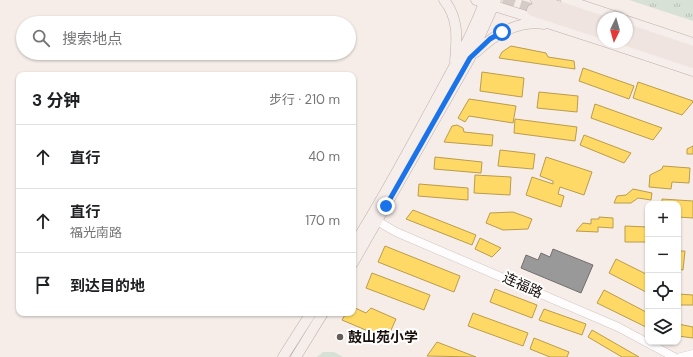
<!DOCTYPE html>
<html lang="zh">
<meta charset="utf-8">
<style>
:root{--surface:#fff;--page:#f6f6f6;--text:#202124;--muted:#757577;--line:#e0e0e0}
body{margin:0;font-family:"DM Sans","Noto Sans SC",sans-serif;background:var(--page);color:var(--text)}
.controls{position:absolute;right:12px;bottom:12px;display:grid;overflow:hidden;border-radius:8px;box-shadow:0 1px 3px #0004}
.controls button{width:36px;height:36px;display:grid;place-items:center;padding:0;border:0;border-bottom:1px solid var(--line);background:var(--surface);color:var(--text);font:20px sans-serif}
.compass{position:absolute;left:597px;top:12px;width:36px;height:36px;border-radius:50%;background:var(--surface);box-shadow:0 1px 3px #0004;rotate:185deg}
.stop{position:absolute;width:12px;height:12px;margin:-9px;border:3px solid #1a73e8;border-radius:50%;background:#fff}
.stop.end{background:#1a73e8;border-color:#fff;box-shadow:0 1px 4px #0008}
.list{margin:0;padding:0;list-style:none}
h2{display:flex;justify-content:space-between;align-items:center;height:52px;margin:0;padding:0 16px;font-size:17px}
h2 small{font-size:13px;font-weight:400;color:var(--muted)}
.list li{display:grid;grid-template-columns:26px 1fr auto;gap:12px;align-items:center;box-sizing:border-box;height:64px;padding:0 16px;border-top:1px solid var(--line)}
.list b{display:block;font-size:15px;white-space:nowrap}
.list p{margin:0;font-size:13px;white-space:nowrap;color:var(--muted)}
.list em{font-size:13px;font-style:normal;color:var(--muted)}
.icon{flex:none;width:22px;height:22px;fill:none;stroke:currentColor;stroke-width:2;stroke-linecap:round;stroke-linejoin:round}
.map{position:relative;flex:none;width:693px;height:357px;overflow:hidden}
.search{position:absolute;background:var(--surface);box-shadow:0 1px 3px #0004;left:16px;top:16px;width:340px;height:44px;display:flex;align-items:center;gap:10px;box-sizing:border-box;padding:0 14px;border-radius:22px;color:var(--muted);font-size:15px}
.panel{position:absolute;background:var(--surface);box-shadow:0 1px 3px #0004;left:16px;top:72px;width:340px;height:244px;border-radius:8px}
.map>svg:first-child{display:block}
.grass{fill:url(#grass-tufts)}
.pitch{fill:#d8e1d6}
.homes{fill:#ffd966;stroke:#ba9c4a}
.industry{fill:#999;stroke:#726f6e}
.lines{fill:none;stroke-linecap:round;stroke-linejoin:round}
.highway-tunnel{stroke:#d5ccc8;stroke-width:12;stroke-dasharray:12 6;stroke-linecap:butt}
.minor-casing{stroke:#d0c6c2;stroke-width:9}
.major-casing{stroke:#bfafa9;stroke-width:11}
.highway-casing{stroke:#bfafa9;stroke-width:13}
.minor{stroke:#fefcfc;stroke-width:8}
.major{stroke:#f5eeeb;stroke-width:10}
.highway{stroke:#f0e4e0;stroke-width:12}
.route{stroke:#1a73e8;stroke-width:5}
.poi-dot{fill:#665c58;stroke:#fff;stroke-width:1.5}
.labels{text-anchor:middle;stroke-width:4;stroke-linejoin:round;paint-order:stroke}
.street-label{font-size:14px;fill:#180e0a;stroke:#fff}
.poi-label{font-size:14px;font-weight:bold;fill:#180e0a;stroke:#fff;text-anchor:start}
</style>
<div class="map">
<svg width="693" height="357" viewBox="0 0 693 357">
<defs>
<pattern id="grass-tufts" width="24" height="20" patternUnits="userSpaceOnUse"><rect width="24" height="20" fill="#d8e1d6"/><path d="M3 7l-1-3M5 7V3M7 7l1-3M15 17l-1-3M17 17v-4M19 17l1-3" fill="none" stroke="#b9c0b6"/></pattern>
</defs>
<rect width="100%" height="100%" fill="#f6ede9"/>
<path class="grass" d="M629 0H693V21Z"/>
<path class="pitch" d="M323 352H334L343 357H317Z"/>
<path class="homes" d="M511 46 546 53 548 57 574 61 575 69 499 58 502 52Z
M583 68 634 86 629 99 579 81Z
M482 72 524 78 522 97 480 91Z
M638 82 693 101V102L682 115 633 98Z
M539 92 578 96 577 112 537 108Z
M469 99 516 106 513 123 469 116 465 122 458 118Z
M595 104 662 128 653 140 591 118Z
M515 119 577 127 575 141 514 133Z
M457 125 463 128 464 132 493 135 492 146 444 142 452 126Z
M584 135 631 153 624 163 580 145Z
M693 146V154H687V149Z
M500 150 535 154 533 169 498 166Z
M435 157 482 162 481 173 434 169Z
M546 157 592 172 584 195 560 187 558 194 564 196 561 207 526 195 532 177 553 184V181L540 176Z
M663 166 690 168 689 183 672 182 671 189 649 187 650 175 662 169Z
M475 175 511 177 510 195 474 193Z
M419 184 468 188V200L418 196Z
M633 189 652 193 651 200 638 198 631 203H614L617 196 626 195Z
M662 199 693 201V218L678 217V204H662Z
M413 210 476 235 472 245 406 219Z
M513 212 532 219 528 229 503 230 486 223 490 213Z
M599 217 613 218V228L598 227V232L576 231 583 223 591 224V219H599Z
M625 226 648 227V242H625Z
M480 238 501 248 492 257 475 249Z
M385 246 460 276 454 292 378 262Z
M678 251H685L683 270 678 269Z
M616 259 648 275V293L609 273Z
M372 273 430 295 424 310 366 288Z
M495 289 537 305 532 318 490 302Z
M604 290 648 313V328L597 303Z
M678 294 693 295V305H678Z
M353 307 366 313 371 308 396 319 387 339 342 320 346 313H353Z
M544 309 586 324 582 335 539 320Z
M473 313 528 333 523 346 468 326Z
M678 324 693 327V338L678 336Z
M592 330 639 357H622L588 337Z
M534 338 569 352 567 357H550L530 349Z
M437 342 476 357 427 356Z"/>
<path class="industry" d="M553 249 593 265 581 293 521 268 526 255 538 260 541 253 550 257Z"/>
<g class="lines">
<path class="highway-tunnel" d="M503 0 533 10"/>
<defs>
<path id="minor" d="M372 218 396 232 618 327 674 357
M681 357 693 354"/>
<path id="major" d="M444 0C459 18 457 39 455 61
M476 0 603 41
M566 0 620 18
M627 21 693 43
M606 42 693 71
M476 52C494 35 517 20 544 24
M353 246C381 202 405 157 430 111 449 75 471 39 485 0
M353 263 470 58 496 0
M283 357 311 313
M296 357 323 313"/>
<path id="highway" d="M537 0 603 22
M533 10 603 33
M627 30 693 52
M627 40 693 62"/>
</defs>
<use href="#minor" class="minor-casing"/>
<use href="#major" class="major-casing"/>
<use href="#highway" class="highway-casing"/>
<use href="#minor" class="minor"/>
<use href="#major" class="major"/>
<use href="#highway" class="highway"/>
</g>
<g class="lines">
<path class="route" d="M386 206 470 58 490 39 502 32"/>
</g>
<circle class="poi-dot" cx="340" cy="337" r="4"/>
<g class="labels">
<g class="street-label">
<text transform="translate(523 285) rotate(24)" y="5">连福路</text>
</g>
<g class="poi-label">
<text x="348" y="342">鼓山苑小学</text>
</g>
</g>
</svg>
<div class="controls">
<button>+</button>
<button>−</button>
<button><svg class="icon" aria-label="locate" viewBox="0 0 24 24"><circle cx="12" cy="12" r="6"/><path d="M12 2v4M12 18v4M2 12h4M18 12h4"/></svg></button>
<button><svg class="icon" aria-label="layers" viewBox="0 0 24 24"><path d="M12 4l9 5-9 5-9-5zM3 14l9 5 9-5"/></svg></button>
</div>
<svg class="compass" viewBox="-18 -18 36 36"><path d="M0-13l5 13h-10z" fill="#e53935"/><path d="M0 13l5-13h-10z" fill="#757577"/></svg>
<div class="stop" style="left:502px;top:32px"></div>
<div class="stop end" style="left:386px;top:206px"></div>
<div class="search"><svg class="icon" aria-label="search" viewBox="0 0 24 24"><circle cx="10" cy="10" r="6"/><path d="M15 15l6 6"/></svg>搜索地点</div>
<section class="panel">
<h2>3 分钟<small>步行 · 210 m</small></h2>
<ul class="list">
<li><svg class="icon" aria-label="ahead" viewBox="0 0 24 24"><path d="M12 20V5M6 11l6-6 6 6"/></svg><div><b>直行</b></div><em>40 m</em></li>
<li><svg class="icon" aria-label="ahead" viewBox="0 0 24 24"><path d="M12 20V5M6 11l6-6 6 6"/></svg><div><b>直行</b><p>福光南路</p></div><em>170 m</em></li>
<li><svg class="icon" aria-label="arrive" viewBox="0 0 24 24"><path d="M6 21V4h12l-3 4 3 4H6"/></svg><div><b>到达目的地</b></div></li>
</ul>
</section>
</div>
